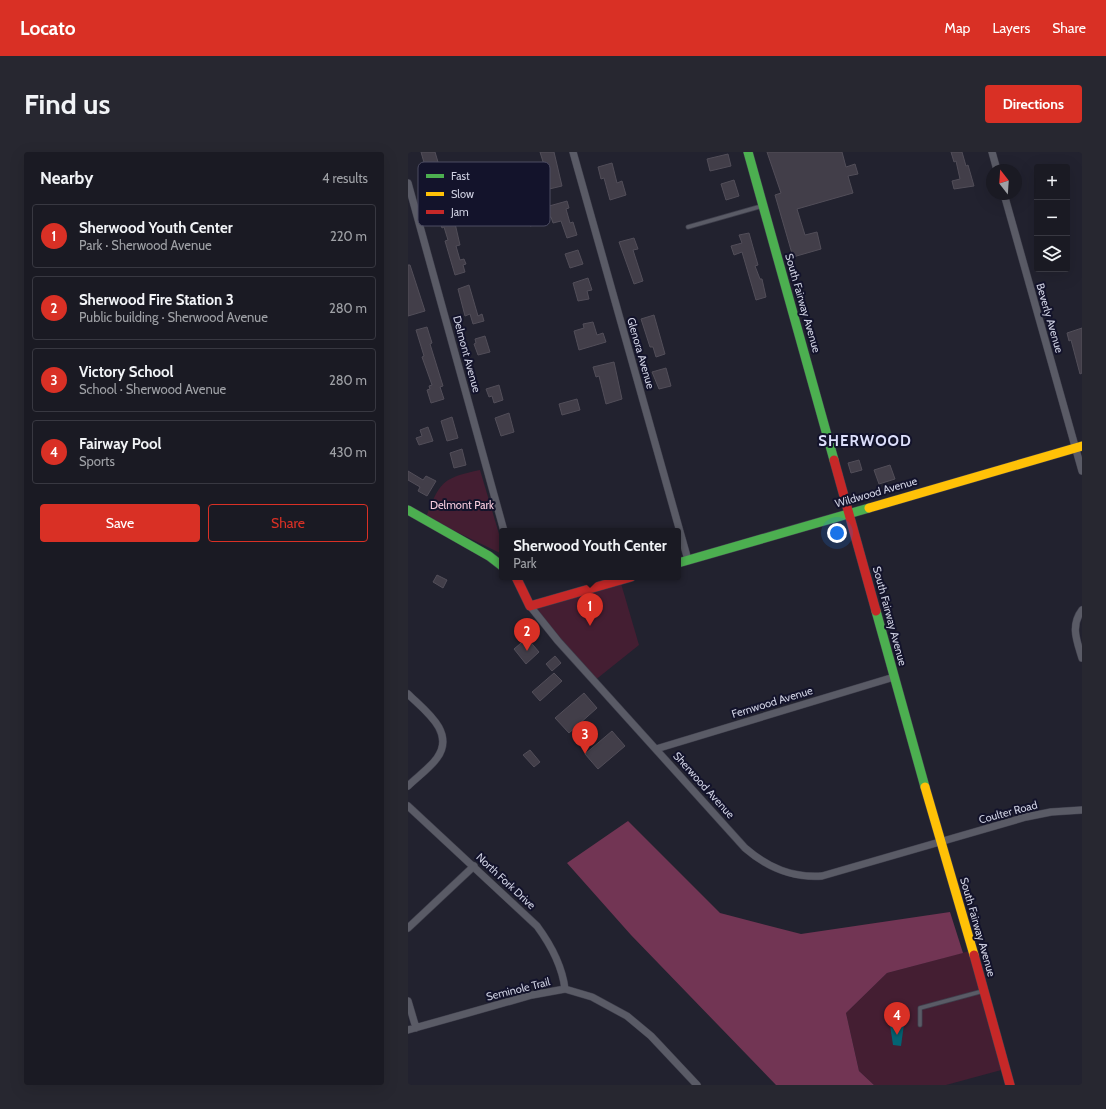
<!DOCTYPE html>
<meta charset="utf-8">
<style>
:root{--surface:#1a1a23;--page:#272730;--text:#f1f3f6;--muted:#9fa1a6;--line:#383841;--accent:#d93025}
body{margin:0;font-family:Cabin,sans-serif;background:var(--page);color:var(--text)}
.controls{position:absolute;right:12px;top:12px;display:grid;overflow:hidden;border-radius:4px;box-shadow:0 4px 16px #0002}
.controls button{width:36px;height:36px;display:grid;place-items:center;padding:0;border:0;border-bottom:1px solid var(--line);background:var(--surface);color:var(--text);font:20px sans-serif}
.compass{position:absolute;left:578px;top:12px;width:36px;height:36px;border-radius:50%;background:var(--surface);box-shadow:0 4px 16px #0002;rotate:343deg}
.you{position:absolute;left:429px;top:381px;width:14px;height:14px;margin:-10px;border:3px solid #fff;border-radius:50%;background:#1a73e8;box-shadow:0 0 0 6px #1a73e833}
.badge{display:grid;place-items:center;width:26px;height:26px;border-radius:50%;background:var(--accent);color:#fff;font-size:13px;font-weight:700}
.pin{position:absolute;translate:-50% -33px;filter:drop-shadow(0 1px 2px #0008)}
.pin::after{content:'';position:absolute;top:21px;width:14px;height:12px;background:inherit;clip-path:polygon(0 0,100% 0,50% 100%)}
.popup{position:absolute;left:91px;top:376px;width:182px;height:52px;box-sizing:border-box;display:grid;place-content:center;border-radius:4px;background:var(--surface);filter:drop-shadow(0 1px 3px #0005);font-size:13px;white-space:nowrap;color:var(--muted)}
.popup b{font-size:15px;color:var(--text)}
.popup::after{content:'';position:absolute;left:50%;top:100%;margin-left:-8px;border:8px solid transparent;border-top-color:var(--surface)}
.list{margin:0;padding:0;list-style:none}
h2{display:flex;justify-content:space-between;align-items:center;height:52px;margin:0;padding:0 16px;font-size:17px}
h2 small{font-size:13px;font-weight:400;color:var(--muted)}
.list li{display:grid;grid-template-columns:26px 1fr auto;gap:12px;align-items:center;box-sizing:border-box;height:64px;margin:0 8px 8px;padding:0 8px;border:1px solid var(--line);border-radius:4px}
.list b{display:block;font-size:15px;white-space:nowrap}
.list p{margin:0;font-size:13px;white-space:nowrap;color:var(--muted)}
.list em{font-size:13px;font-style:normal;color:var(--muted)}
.actions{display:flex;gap:8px;padding:12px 16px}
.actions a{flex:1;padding:9px 0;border:1px solid var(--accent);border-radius:4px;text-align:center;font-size:14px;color:var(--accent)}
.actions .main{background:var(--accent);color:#fff}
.icon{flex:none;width:22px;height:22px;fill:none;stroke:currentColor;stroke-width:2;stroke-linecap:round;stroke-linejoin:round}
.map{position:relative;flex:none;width:674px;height:933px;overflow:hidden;border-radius:4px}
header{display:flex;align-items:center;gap:24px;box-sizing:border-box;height:56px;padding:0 20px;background:var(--accent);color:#fff}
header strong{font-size:19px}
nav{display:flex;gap:22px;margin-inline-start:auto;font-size:14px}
.intro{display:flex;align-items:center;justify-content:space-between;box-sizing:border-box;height:96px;padding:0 24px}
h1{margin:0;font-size:28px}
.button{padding:10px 18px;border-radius:4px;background:var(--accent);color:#fff;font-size:14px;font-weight:700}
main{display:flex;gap:24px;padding:0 24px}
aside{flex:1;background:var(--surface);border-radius:4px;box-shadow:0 4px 16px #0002}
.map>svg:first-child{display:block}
.green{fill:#441e32}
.forest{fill:#723554}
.water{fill:#036373}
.building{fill:#423e49;stroke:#524e59}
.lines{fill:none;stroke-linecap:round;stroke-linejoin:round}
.lane-casing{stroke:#3f3f4c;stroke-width:5}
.street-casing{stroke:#3f3f4c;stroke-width:8}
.fast-casing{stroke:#3f3f4c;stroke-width:10}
.slow-casing{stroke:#3f3f4c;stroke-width:10}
.jam-casing{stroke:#3f3f4c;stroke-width:10}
.lane{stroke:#5a5b66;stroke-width:3.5}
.street{stroke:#5a5b66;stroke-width:7}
.fast{stroke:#4caf50;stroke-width:9}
.slow{stroke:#ffc107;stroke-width:9}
.jam{stroke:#c62828;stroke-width:9}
.labels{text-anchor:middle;stroke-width:4;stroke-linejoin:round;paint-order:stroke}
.street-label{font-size:11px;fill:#d0d2e3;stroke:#13132b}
.park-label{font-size:11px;fill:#f9cddf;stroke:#13132b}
.district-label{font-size:15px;font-weight:bold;letter-spacing:1px;fill:#dddffb;stroke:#13132b}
.key{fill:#13132b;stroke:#4c4c62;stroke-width:1}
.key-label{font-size:11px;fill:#d0d2e3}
</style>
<header>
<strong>Locato</strong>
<nav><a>Map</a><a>Layers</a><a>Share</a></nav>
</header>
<div class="intro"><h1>Find us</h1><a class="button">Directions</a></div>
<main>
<aside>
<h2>Nearby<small>4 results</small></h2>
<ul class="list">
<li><span class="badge">1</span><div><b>Sherwood Youth Center</b><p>Park · Sherwood Avenue</p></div><em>220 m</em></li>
<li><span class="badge">2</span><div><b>Sherwood Fire Station 3</b><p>Public building · Sherwood Avenue</p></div><em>280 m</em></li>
<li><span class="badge">3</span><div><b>Victory School</b><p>School · Sherwood Avenue</p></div><em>280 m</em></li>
<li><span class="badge">4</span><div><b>Fairway Pool</b><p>Sports</p></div><em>430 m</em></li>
</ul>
<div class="actions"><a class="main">Save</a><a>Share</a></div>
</aside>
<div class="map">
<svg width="674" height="933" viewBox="0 0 674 933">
<rect width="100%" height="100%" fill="#22222f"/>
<path class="green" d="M72 318 94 392V402L18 365C32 330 34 326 72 318Z
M212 428 231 493 186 529 122 454Z
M565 798 597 917 538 933H466L451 919 438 861 479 821Z"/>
<path class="forest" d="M220 669 312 761 393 782 542 760 555 801 479 821 438 861 451 919 466 933H368L223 783 159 711Z"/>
<path class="water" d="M496 872 493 894 485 893 482 873Z"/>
<path class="building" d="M13 0H27L30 10 17 14Z
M132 0H146L154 34 137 38 135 28 140 26Z
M359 0H434L438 15 447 12 450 22 440 24 445 41 389 57 397 83 409 80 413 97 385 105 367 43 373 41Z
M543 0H554L558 14 560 13 566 34 546 37 544 29 552 27 548 9 546 10Z
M320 2 323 14 302 19 299 7Z
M204 11 209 31 214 29 218 43 202 48 196 26 193 27 190 15Z
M326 28 331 44 318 48 313 32Z
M34 31 40 58 43 57 46 67 52 93 48 94 52 108 56 107 58 112 55 113 57 120 47 123 37 89 40 88 36 75 34 76 26 54 30 53 25 34Z
M129 43 134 56 159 49 161 56 158 57 162 71 165 70 169 83 159 86 153 69 145 71 143 65 129 68 130 72 122 74 119 63 123 62 118 46Z
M341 81 350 113 347 114 352 127H354L358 145 348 148 334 100 326 103 323 94 334 91 331 83Z
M226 86 230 97 225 98 235 129 226 132 211 90Z
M170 98 175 112 162 116 157 102Z
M0 113H2L17 159 0 164Z
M180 126 184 138 179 139 181 147 170 149 165 131Z
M61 133 70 164 74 162 76 169 65 172 62 162 57 164 50 137Z
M246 163 257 202 248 205 245 195H242L233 167Z
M185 170 189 183 195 181 198 190 171 198 166 179 176 176 175 172Z
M19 175 24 191 22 192 35 234 32 235 36 247 23 251 19 238 22 237 21 234 24 233 14 205 16 204 8 178Z
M674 176V221L672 222 663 188 661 189 659 181Z
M77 184 82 200 70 203 66 192 68 191 67 187Z
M206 210 214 247 198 252 191 224 188 225 185 215Z
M258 216 263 234 251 237 244 220Z
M91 233 95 248 86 251 84 244 81 245 78 237Z
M169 247 172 258 154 263 151 252Z
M101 261 106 280 93 284 87 266Z
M44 265 50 286 39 289 33 269Z
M20 275 25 289 11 293 8 286 14 284 12 278Z
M54 297 58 313 46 316 42 301Z
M451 308 454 318 443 321 440 311Z
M482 313 487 327 471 332 466 318Z
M0 319 15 328 18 324 28 329 19 344 10 339 12 335 0 328Z
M29 423 39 428 35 436 25 430Z
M119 486 131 500 118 512 106 497Z
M147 504 153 511 144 519 138 512Z
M146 521 154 529 132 549 124 540Z
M176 541 189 556 161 581 147 566Z
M204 579 217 594 190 617 177 602Z
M122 598 132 610 126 615 115 603Z"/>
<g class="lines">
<defs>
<path id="lane" d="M280 75 354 54
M512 873V856L575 839"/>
<path id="street" d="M165 0 280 408
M584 0 589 18
M0 31 96 379
M596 42 674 319
M122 454 150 489 337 696C360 716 384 726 414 724L618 665 643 660 674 658
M674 458C662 474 669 489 674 506
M0 542C16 558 48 580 29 606 22 616 9 625 0 634
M248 597 486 525
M0 654 129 774C143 793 154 813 157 837
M0 776 66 714
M0 849 8 876
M0 878 124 843 157 837 184 845 219 864 243 884 289 933"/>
<path id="fast" d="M340 0 426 308
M0 358 81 404 94 414
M270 411 461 356
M468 459 517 635"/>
<path id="slow" d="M461 356 674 294
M517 635 566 803"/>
<path id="jam" d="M426 308 468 459
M108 425 122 454 223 425
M566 803 602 933"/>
</defs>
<use href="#lane" class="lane-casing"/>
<use href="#street" class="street-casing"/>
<use href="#fast" class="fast-casing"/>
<use href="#slow" class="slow-casing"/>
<use href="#jam" class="jam-casing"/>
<use href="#lane" class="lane"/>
<use href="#street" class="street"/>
<use href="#fast" class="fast"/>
<use href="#slow" class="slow"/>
<use href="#jam" class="jam"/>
</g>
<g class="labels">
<g class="street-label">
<text transform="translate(395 151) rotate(74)" y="4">South Fairway Avenue</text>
<text transform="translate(642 166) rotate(74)" y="4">Beverly Avenue</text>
<text transform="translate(233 201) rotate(74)" y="4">Glenora Avenue</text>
<text transform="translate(59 202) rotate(75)" y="4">Delmont Avenue</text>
<text transform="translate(468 340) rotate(-16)" y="4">Wildwood Avenue</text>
<text transform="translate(482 464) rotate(75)" y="4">South Fairway Avenue</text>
<text transform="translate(364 550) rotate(-17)" y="4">Fernwood Avenue</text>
<text transform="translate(296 633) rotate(48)" y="4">Sherwood Avenue</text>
<text transform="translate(600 660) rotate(-15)" y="4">Coulter Road</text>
<text transform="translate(98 729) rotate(43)" y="4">North Fork Drive</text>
<text transform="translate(570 775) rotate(74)" y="4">South Fairway Avenue</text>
<text transform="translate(110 837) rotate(-14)" y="4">Seminole Trail</text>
</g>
<g class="park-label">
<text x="54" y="357">Delmont Park</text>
</g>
<g class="district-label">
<text x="457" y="294">SHERWOOD</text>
</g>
</g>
<rect x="10" y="10" width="132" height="64" rx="6" class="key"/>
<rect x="18" y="22" width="18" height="4" fill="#4caf50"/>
<rect x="18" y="40" width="18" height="4" fill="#ffc107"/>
<rect x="18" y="58" width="18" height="4" fill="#c62828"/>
<g class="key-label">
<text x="43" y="28">Fast</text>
<text x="43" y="46">Slow</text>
<text x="43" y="64">Jam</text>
</g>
</svg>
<div class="controls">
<button>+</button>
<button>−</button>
<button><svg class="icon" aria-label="layers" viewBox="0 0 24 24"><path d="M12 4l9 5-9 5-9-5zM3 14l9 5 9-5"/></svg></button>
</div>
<svg class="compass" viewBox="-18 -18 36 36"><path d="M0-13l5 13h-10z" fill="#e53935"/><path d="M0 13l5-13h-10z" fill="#9fa1a6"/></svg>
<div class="you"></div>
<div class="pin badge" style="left:182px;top:474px">1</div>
<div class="popup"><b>Sherwood Youth Center</b>Park</div>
<div class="pin badge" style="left:119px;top:499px">2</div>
<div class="pin badge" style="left:177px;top:602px">3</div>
<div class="pin badge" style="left:489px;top:883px">4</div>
</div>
</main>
